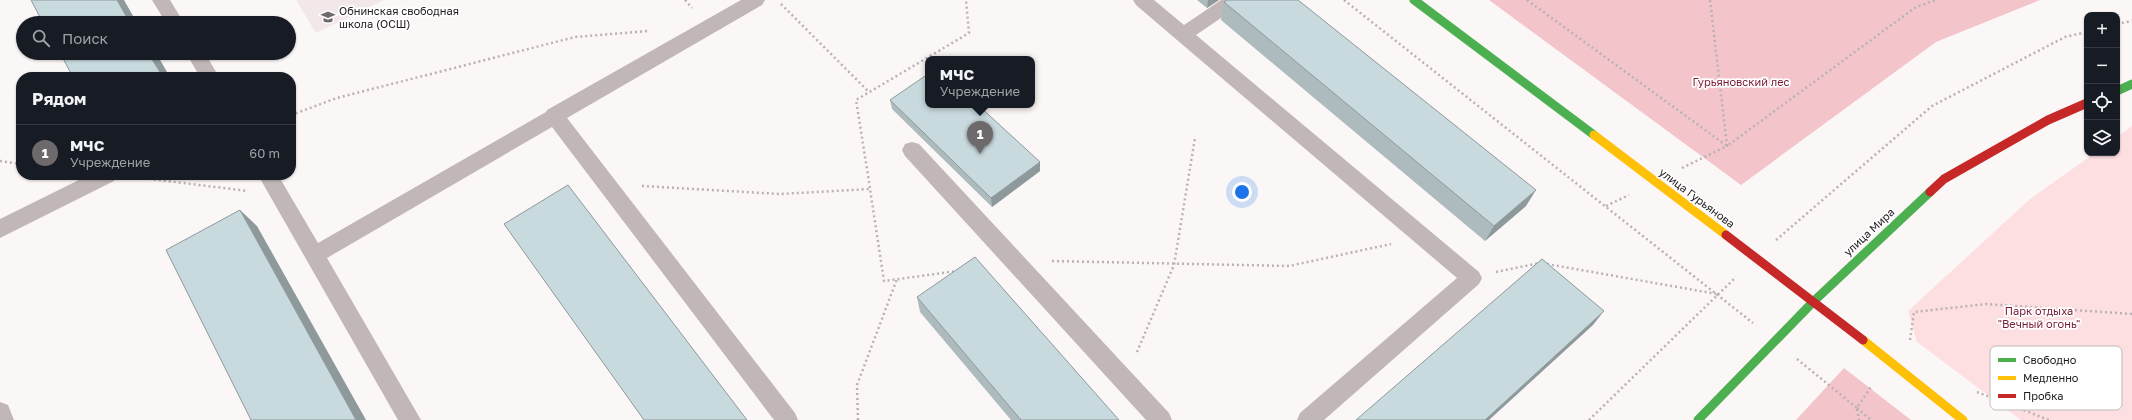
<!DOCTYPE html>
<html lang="ru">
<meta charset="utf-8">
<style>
:root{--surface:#171b24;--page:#20242c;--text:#f1f3f6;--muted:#9ea1a6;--line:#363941;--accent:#6e696a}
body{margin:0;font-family:"Golos Text",sans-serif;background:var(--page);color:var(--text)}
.controls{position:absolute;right:12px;top:12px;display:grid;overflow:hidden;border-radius:8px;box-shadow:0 1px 3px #0004}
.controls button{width:36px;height:36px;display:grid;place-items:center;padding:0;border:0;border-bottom:1px solid var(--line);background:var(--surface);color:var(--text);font:20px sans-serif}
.you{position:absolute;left:1242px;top:192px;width:14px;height:14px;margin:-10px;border:3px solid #fff;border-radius:50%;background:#1a73e8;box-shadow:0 0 0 6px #1a73e833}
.badge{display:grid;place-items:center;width:26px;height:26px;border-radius:50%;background:var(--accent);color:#fff;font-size:13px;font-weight:700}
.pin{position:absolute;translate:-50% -33px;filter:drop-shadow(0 1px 2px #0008)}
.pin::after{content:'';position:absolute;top:21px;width:14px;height:12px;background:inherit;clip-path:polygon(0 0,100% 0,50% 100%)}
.popup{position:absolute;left:925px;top:56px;width:110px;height:52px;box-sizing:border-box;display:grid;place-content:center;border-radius:8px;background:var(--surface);filter:drop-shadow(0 1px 3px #0005);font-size:13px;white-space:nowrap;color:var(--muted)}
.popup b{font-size:15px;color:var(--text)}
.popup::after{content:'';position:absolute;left:50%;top:100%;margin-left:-8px;border:8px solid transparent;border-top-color:var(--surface)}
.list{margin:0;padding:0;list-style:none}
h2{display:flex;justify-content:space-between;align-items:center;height:52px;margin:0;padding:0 16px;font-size:17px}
h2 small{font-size:13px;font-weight:400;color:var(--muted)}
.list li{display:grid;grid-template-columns:26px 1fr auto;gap:12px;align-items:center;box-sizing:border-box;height:56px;padding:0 16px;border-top:1px solid var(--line)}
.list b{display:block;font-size:15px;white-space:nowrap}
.list p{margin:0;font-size:13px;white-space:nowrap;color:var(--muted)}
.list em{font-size:13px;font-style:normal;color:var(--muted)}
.icon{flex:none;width:22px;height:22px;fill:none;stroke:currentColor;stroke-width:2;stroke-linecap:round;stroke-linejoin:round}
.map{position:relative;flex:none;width:2132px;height:420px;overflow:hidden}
.search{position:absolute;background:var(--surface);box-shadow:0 1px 3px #0004;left:16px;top:16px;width:280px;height:44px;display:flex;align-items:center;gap:10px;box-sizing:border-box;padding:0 14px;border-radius:22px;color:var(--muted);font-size:15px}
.panel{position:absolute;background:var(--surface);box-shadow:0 1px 3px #0004;left:16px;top:72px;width:280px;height:108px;border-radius:16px}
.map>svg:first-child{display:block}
.built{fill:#f3e8e9}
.green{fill:#fddfe2}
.forest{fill:#f3c5cb}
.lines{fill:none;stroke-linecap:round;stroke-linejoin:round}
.path{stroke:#b9b1b2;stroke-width:2.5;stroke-dasharray:2 3;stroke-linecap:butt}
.lane{fill:#c1b6b8;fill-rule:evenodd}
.fast{stroke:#4caf50;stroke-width:9}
.slow{stroke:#ffc107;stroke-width:9}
.jam{stroke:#c62828;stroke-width:9}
.wall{fill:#adbbbf}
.shaded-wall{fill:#8d999b}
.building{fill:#c9dade;stroke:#8d999b}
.labels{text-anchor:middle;stroke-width:3.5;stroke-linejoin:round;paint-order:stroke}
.poi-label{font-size:11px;fill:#221d1e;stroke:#fff;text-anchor:start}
.park-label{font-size:11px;fill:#791d35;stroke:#fff}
.street-label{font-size:11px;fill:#221d1e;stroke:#fff}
.key{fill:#fff;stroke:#bdbbbc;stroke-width:1}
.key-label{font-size:11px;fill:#221d1e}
</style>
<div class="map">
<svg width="2132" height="420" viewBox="0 0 2132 420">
<rect width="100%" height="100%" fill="#fcf7f7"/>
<path class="built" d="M296 0H384L316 33Z"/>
<path class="green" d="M2132 126V420H2021L1917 342 1908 311 2030 199 2095 153H2117V137Z"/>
<path class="forest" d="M1489 0H2040L1936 42 1741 185Z
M1844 368 1911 420H1796Z"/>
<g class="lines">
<path class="path" d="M685 0 692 8
M1344 0 1753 323
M1527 0 1727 146 1916 7 1936 0
M781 4 869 92
M2117 24 2132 21
M291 115 337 98 575 37 648 31
M0 161 21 164
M1682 168 1727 146 1710 0
M134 177 248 191
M642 186 780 194 870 189 884 281 957 271
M870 188 856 100 969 33 966 0
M1606 206 1629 195
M1776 240 1932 106 2065 37 2087 32
M1052 261 1289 266 1391 244
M1547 264 1717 294
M1496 272 1540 263
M1910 340 1914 312 1986 304 2132 314
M1137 352 1174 265 1195 138
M1797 359 1857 408 1872 385
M1977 392 2049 420
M1857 408 1871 420
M1857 409 1859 420
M858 420 857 385 897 279
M1589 420 1736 277"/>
<path class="lane" d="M152 0H170L184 23H166Z
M741 0H765L762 5 567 118 795 413 798 420H774L552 127 327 258 421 420H398L258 175H278L318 243 546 112 547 110Z
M1133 0H1154L1184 25 1221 0H1243L1240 5 1196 35 1479 272 1482 278 1479 284 1324 420H1297L1300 413 1457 278 1177 40 1136 5Z
M186 53H205L219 77H200Z
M912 142 919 144 1169 413 1172 420H1146L905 156 902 150 905 144Z
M89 175H117L114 181 0 238V219Z
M0 402 8 405 14 420H0Z"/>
<path class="fast" d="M1414 0 1594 135
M2117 91 2132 84
M1698 420 1814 301 1930 192"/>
<path class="slow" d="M1594 135 1726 235
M1863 340 1963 420"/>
<path class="jam" d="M1930 192 1944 179 2048 120 2087 103
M1726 235 1863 340"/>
</g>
<path class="wall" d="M1197 0H1219L1207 8Z
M1224 2 1526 206 1485 241 1221 20Z
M890 100 1040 162V171L992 207 892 109Z
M917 297 1119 420H1011L920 312Z"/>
<path class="shaded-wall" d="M117 0H124L137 23H130Z
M1208 0H1219L1207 8Z
M148 53H156L170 77H163Z
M1040 162V171L992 207 991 198Z
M1536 190 1526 206 1485 241 1494 226Z
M240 210 257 226 366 420H356Z
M1604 311 1593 325 1489 420H1485Z"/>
<path class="building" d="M31 0H117L130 23H43Z
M1227 0H1298L1536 190 1494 226 1224 2Z
M60 53H148L163 77H73Z
M928 74V105H978L1040 162 991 198 890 100Z
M568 185 747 420H644L504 224Z
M240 210 356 420H251L166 250Z
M975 257 1119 420H1021L917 297Z
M1542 259 1604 311 1485 420H1356Z"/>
<defs>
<symbol id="school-bare" viewBox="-9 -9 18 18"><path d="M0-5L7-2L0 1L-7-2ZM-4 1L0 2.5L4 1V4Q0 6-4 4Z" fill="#6e696a" stroke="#fff" stroke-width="2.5" paint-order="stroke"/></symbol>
</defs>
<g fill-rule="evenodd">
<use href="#school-bare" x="318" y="7" width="20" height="20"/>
</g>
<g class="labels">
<g class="poi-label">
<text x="339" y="15">Обнинская свободная<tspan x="339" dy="13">школа (ОСШ)</tspan></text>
</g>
<g class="park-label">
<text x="1741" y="86">Гурьяновский лес</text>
<text x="2039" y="315">Парк отдыха<tspan x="2039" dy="13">"Вечный огонь"</tspan></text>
</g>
<g class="street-label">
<text transform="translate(1697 198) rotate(37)" y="4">улица Гурьянова</text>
<text transform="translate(1869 232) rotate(-43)" y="4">улица Мира</text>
</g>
</g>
<rect x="1990" y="346" width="132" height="64" rx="6" class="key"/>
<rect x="1998" y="358" width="18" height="4" fill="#4caf50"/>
<rect x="1998" y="376" width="18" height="4" fill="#ffc107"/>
<rect x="1998" y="394" width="18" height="4" fill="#c62828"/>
<g class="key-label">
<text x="2023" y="364">Свободно</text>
<text x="2023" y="382">Медленно</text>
<text x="2023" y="400">Пробка</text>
</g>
</svg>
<div class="controls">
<button>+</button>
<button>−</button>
<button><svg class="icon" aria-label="locate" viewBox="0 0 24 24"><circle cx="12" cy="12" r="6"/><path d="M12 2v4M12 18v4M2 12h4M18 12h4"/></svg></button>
<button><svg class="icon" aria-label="layers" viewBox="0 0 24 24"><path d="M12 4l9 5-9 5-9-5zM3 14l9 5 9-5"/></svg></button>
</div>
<div class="you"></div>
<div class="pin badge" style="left:980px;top:154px">1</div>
<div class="popup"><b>МЧС</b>Учреждение</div>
<div class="search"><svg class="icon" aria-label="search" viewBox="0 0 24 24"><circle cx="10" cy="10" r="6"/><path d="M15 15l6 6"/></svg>Поиск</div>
<section class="panel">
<h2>Рядом<small></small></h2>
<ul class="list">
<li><span class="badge">1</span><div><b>МЧС</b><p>Учреждение</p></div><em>60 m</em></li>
</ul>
</section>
</div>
